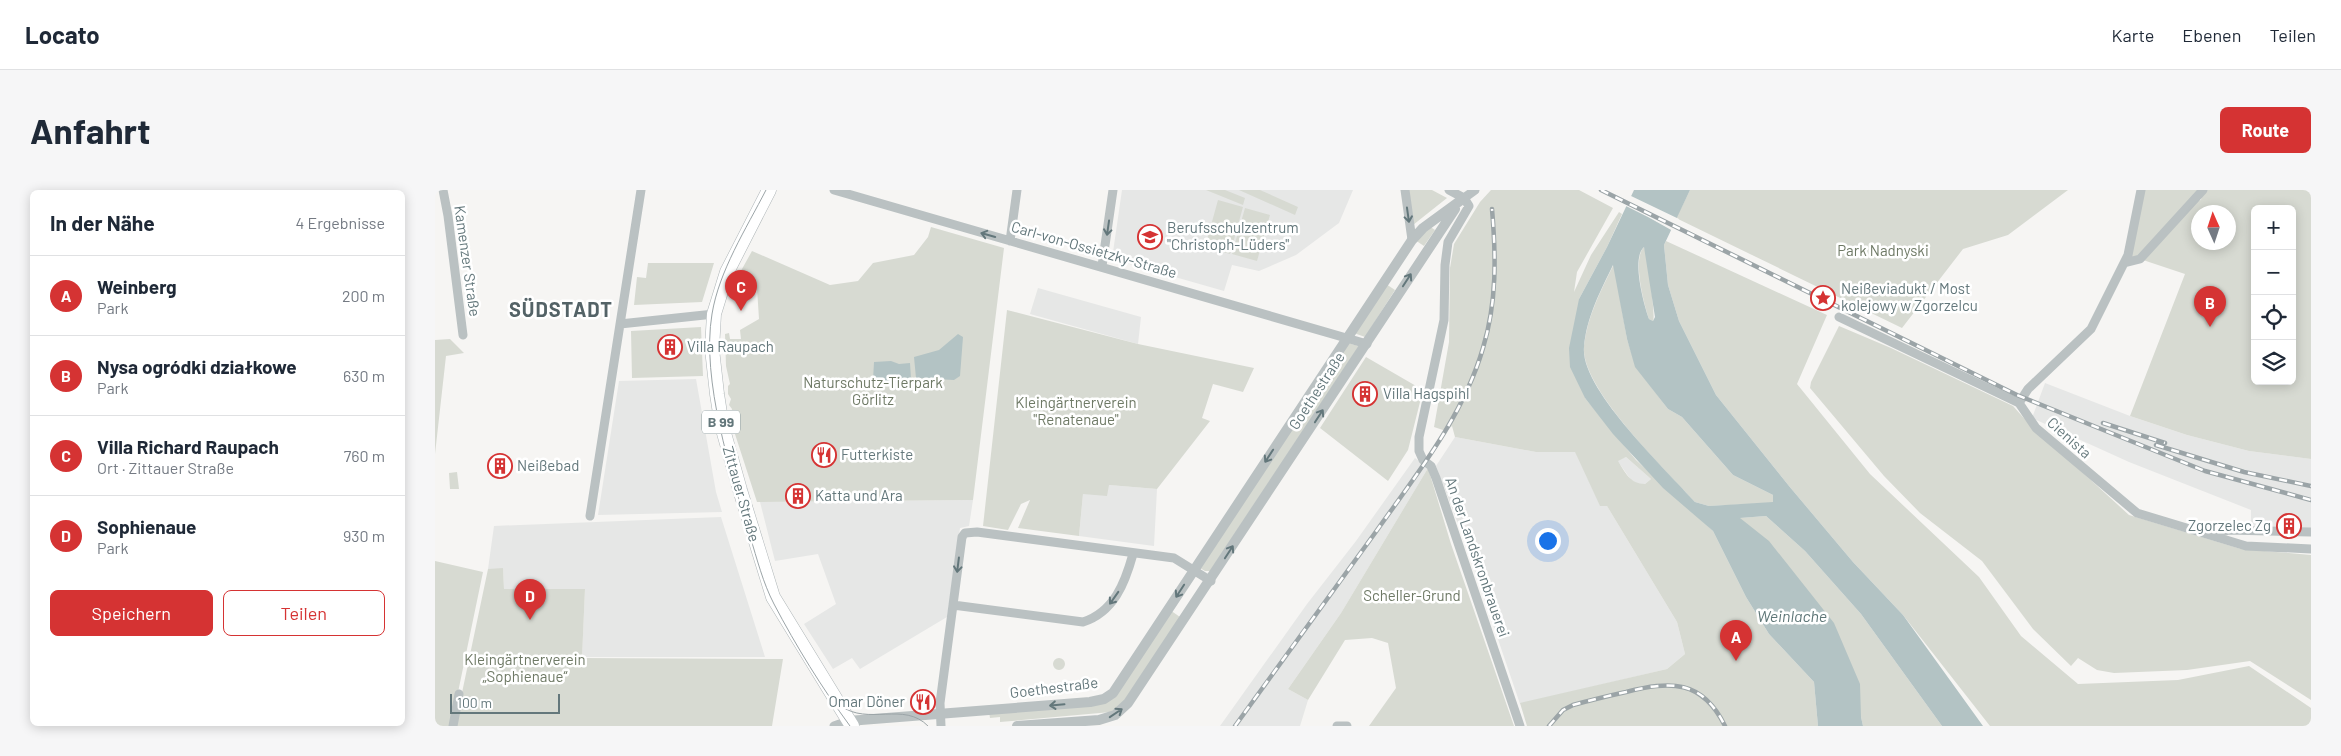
<!DOCTYPE html>
<html lang="de">
<meta charset="utf-8">
<style>
:root{--surface:#fff;--page:#f6f6f7;--text:#1f2937;--muted:#747a83;--line:#e0e1e3;--accent:#d53333}
body{margin:0;font-family:Barlow,sans-serif;background:var(--page);color:var(--text)}
.controls{position:absolute;right:15px;top:15px;display:grid;overflow:hidden;border-radius:8px;box-shadow:0 2px 12px #0003}
.controls button{width:45px;height:45px;display:grid;place-items:center;padding:0;border:0;border-bottom:1px solid var(--line);background:var(--surface);color:var(--text);font:25px sans-serif}
.compass{position:absolute;left:1756px;top:15px;width:45px;height:45px;border-radius:50%;background:var(--surface);box-shadow:0 2px 12px #0003;rotate:357deg}
.scale{position:absolute;left:15px;bottom:12px;width:110px;box-sizing:border-box;padding-left:5px;border:2px solid #63777b;border-top:0;font-size:14px;line-height:18px;white-space:nowrap;color:#63777b;-webkit-text-stroke:4px #fff;paint-order:stroke}
.you{position:absolute;left:1112px;top:350px;width:18px;height:18px;margin:-12px;border:4px solid #fff;border-radius:50%;background:#1a73e8;box-shadow:0 0 0 8px #1a73e833}
.badge{display:grid;place-items:center;width:32px;height:32px;border-radius:50%;background:var(--accent);color:#fff;font-size:16px;font-weight:700}
.pin{position:absolute;translate:-50% -41px;filter:drop-shadow(0 1px 2px #0008)}
.pin::after{content:'';position:absolute;top:26px;width:18px;height:15px;background:inherit;clip-path:polygon(0 0,100% 0,50% 100%)}
.list{margin:0;padding:0;list-style:none}
h2{display:flex;justify-content:space-between;align-items:center;height:65px;margin:0;padding:0 20px;font-size:21px}
h2 small{font-size:16px;font-weight:400;color:var(--muted)}
.list li{display:grid;grid-template-columns:32px 1fr auto;gap:15px;align-items:center;box-sizing:border-box;height:80px;padding:0 20px;border-top:1px solid var(--line)}
.list b{display:block;font-size:19px;white-space:nowrap}
.list p{margin:0;font-size:16px;white-space:nowrap;color:var(--muted)}
.list em{font-size:16px;font-style:normal;color:var(--muted)}
.actions{display:flex;gap:10px;padding:15px 20px}
.actions a{flex:1;padding:11px 0;border:1px solid var(--accent);border-radius:8px;text-align:center;font-size:18px;color:var(--accent)}
.actions .main{background:var(--accent);color:#fff}
.icon{flex:none;width:28px;height:28px;fill:none;stroke:currentColor;stroke-width:2;stroke-linecap:round;stroke-linejoin:round}
.map{position:relative;flex:none;width:1876px;height:536px;overflow:hidden;border-radius:8px}
header{display:flex;align-items:center;gap:30px;box-sizing:border-box;height:70px;padding:0 25px;background:var(--surface);border-bottom:1px solid var(--line)}
header strong{font-size:24px}
nav{display:flex;gap:28px;margin-inline-start:auto;font-size:18px}
.intro{display:flex;align-items:center;justify-content:space-between;box-sizing:border-box;height:120px;padding:0 30px}
h1{margin:0;font-size:35px}
.button{padding:12px 22px;border-radius:8px;background:var(--accent);color:#fff;font-size:18px;font-weight:700}
main{display:flex;gap:30px;padding:0 30px}
aside{flex:1;background:var(--surface);border-radius:8px;box-shadow:0 2px 12px #0003}
.map>svg:first-child{display:block}
.built{fill:#e6e7e6}
.green{fill:#d7dad2;fill-rule:evenodd}
.water{fill:#b3c3c4;fill-rule:evenodd}
.pier{fill:#f6f5f3}
.lines{fill:none;stroke-linecap:round;stroke-linejoin:round}
.primary-casing{stroke:#aeb5b7;stroke-width:15}
.minor{stroke:#bac1c2;stroke-width:9}
.tertiary{stroke:#bac1c2;stroke-width:10}
.primary{stroke:#fff;stroke-width:14}
.tram{stroke:#9ba4a7;stroke-width:1}
.rail-casing{stroke:#9ba4a7;stroke-width:4.5}
.rail{stroke:#fff;stroke-width:2.5;stroke-dasharray:8;stroke-linecap:butt}
.oneway{stroke:#63777b}
.labels{text-anchor:middle;stroke-width:5;stroke-linejoin:round;paint-order:stroke}
.shield{fill:#fff;stroke:#92a0a3;stroke-width:1}
.shield-label{font-size:14px;font-weight:bold;fill:#63777b}
.poi-label{font-size:15px;fill:#63777b;stroke:#fff;text-anchor:start}
.street-label{font-size:15px;fill:#63777b;stroke:#fff}
.park-label{font-size:15px;fill:#6e7965;stroke:#fff}
.water-label{font-size:16px;font-style:italic;fill:#5e7677;stroke:#fff}
.district-label{font-size:20px;font-weight:bold;letter-spacing:1px;fill:#546367;stroke:#fff}
</style>
<header>
<strong>Locato</strong>
<nav><a>Karte</a><a>Ebenen</a><a>Teilen</a></nav>
</header>
<div class="intro"><h1>Anfahrt</h1><a class="button">Route</a></div>
<main>
<aside>
<h2>In der Nähe<small>4 Ergebnisse</small></h2>
<ul class="list">
<li><span class="badge">A</span><div><b>Weinberg</b><p>Park</p></div><em>200 m</em></li>
<li><span class="badge">B</span><div><b>Nysa ogródki działkowe</b><p>Park</p></div><em>630 m</em></li>
<li><span class="badge">C</span><div><b>Villa Richard Raupach</b><p>Ort · Zittauer Straße</p></div><em>760 m</em></li>
<li><span class="badge">D</span><div><b>Sophienaue</b><p>Park</p></div><em>930 m</em></li>
</ul>
<div class="actions"><a class="main">Speichern</a><a>Teilen</a></div>
</aside>
<div class="map">
<svg width="1876" height="536" viewBox="0 0 1876 536">
<rect width="100%" height="100%" fill="#f6f5f3"/>
<path class="built" d="M687 0H918L904 33 861 65 824 81 797 75 789 101 677 69Z
M603 98 706 127 703 154 595 124Z
M261 189 281 302 287 322 163 325 184 191Z
M1610 193 1695 226 1752 245 1814 261 1876 269V345L1816 344V320L1694 272 1597 228Z
M1020 247 1101 262 1140 261 1165 315 1172 316 1242 432 1250 464 1232 479 1085 514 1031 355 1001 276Z
M1191 267 1216 289 1210 294H1203L1196 290 1182 270Z
M980 268 993 278 906 423 853 499 873 510 865 536H785L872 414 921 351Z
M674 295 722 299 719 356 644 346 648 304Z
M538 310 534 336 525 338 512 427 425 479 417 468 398 479 369 434 401 414 383 364 340 371 325 312Z
M286 327 330 467H147L150 399H69L68 379H53L59 336Z"/>
<path class="green" d="M771 0H790L810 8 808 15Z
M804 0H825L863 17 860 25Z
M974 0H997L1012 8 978 35Z
M1056 0H1144L1178 18 1142 82 1139 102 1156 65 1184 22 1187 24 1172 57 1144 109 1150 208 1201 270 1278 341 1311 407 1334 444 1379 492 1383 536H1092L1085 513 1232 479 1250 464 1242 432 1172 316H1165L1140 262H1101L1020 247 1017 236 1011 241 999 237 1014 152 1015 78 1019 54 1045 12ZM1191 267 1216 289 1210 294C1195 294 1190 282 1183 271Z
M1255 0H1633L1573 45 1528 59 1467 138 1241 28Z
M1707 0H1765L1759 11 1766 10 1768 0H1876V269L1814 261 1752 245 1695 226 1750 84 1705 69 1689 73ZM1820 19H1857V191H1820ZM1764 22H1794V52H1764Z
M783 10 808 17 795 64 770 57Z
M810 18 835 25 822 71 797 64Z
M994 36 1000 40 989 56 980 50Z
M496 37 569 58 538 310 322 312 299 241 300 238 295 229 297 219 294 215 296 209 293 204V196L295 194 291 176 290 144 294 143 295 149H306L305 140 324 129 322 98 297 97 317 61 395 95 423 91 438 73 479 65 493 47Z
M1231 51 1392 125 1362 194 1435 284 1544 387 1586 446 1643 494 1743 490 1814 476 1876 518V536H1555L1468 425 1418 372 1354 296 1281 205 1244 131 1233 95 1229 55Z
M1209 57C1212 62 1221 127 1218 131L1214 129C1209 114 1197 69 1209 57Z
M213 73H279L267 112 199 115 202 87 211 88Z
M1179 74 1192 149 1201 177 1233 219 1247 227 1298 285 1338 305V313L1274 316 1260 312C1232 281 1145 198 1149 156 1152 127 1166 100 1179 74Z
M951 94 960 100 930 147 919 143Z
M572 120 703 154 819 178 808 202 778 194 767 228 775 231 722 299 674 295 672 306 648 304 644 346 583 338 595 310 586 314 573 340 548 336Z
M1404 136 1456 158 1578 216 1604 245 1623 260 1694 325 1806 359 1876 365V510L1815 471 1752 480 1679 483 1662 480 1643 468 1636 476 1598 439 1547 371 1485 323 1449 286 1375 198 1376 192Z
M266 137 268 186 197 188 196 141Z
M15 149 29 163 11 166 0 264V150Z
M912 153 924 156 775 381H770L765 378Z
M931 167 988 200 973 260 953 291 885 238Z
M993 278 1016 354 1079 536H934L961 498 953 453 937 448 910 450 873 510 853 499 906 423Z
M22 282 24 299H15L14 283Z
M1331 326 1370 361 1426 424 1507 536H1428L1426 527 1313 337 1304 328Z
M0 371 48 382 16 536H0Z
M68 378 69 399H150L147 468 348 469 337 536H20L53 379Z
M735 420 745 427 689 511 676 522 565 532V527L555 528 554 522 672 512Z
M618 474a6 6 0 1 1 12 0a6 6 0 1 1-12 0Z"/>
<path class="water" d="M1199 0H1255L1229 55 1233 95 1244 131 1281 205 1354 296 1418 372 1468 425 1548 536H1507L1426 424 1370 361 1331 326 1305 328 1334 351 1399 433 1425 494 1426 527 1428 536H1383L1379 492 1334 444 1311 407 1278 341 1228 298 1178 244 1150 208 1135 177 1134 158 1144 109 1172 57ZM1209 57 1220 127 1218 131 1214 129C1209 115 1196 68 1209 57ZM1178 75 1192 149 1200 177 1233 219 1247 227 1298 285 1338 305V312L1274 316 1260 312C1232 280 1145 199 1149 157 1151 128 1166 100 1178 75Z
M523 144 528 147 525 186 519 190 481 188 479 167 504 160Z
M456 171 464 174 475 173 476 189 452 191 438 190 439 172Z"/>
<path class="pier" d="M1194 5 1244 29 1238 41 1213 27 1215 23 1213 27 1189 15Z"/>
<g class="lines">
<defs>
<path id="primary" d="M334 0 292 82 279 124 277 159 282 204 287 236 305 300 338 407 417 536"/>
</defs>
<use href="#primary" class="primary-casing"/>
<path class="minor" d="M8 0 13 26 28 145
M399 0 932 154
M970 0 977 50
M1014 0 1029 8 1034 16 1013 52 1010 75 1009 130 984 247V261L988 270 996 276 1001 288 1085 536
M1029 8 1040 0
M575 51 582 0
M1689 73 1705 69 1768 0
M667 76 678 0
M1404 127 1584 213 1601 238 1702 323 1811 356 1876 359
M185 134 279 124
M1584 213 1593 199 1656 139 1693 65 1706 0
M155 326 206 0
M1774 344 1794 340 1876 342
M518 415 648 432C679 422 690 393 698 364
M18 536 24 504
M399 536 413 531
M506 536 505 513 527 347 530 343 542 342 739 368 776 391
M902 536H912"/>
<path class="tertiary" d="M413 531 655 512 669 509 678 503 977 50 988 38 1029 8
M582 536 664 530 680 525 693 513 1020 19"/>
<use href="#primary" class="primary"/>
<path class="tram" d="M331 0C311 39 284 81 277 124 266 190 296 283 315 346 322 369 328 393 339 414 361 456 387 498 415 536
M406 516C433 536 469 511 493 536"/>
<defs>
<path id="rail" d="M1166 0 1582 205 1770 281 1876 310
M1668 233 1730 253
M1721 255 1809 282 1876 296
M800 536C846 472 893 408 940 343 981 285 1028 227 1048 158 1062 112 1061 66 1057 19
M1114 536 1128 520 1138 515C1156 510 1173 506 1191 502 1235 491 1267 489 1290 536"/>
</defs>
<use href="#rail" class="rail-casing"/>
<use href="#rail" class="rail"/>
</g>
<defs><path id="oneway-shaft" d="M-6 0H5M1.5-3L5.5 0L1.5 3" fill="none" stroke-width="1.6" stroke-linecap="round" stroke-linejoin="round" transform="scale(1.25)"/></defs>
<g class="oneway">
<use href="#oneway-shaft" transform="translate(973 25) rotate(82)"/>
<use href="#oneway-shaft" transform="translate(673 38) rotate(98)"/>
<use href="#oneway-shaft" transform="translate(553 45) rotate(-164)"/>
<use href="#oneway-shaft" transform="translate(972 90) rotate(-57)"/>
<use href="#oneway-shaft" transform="translate(884 226) rotate(-57)"/>
<use href="#oneway-shaft" transform="translate(834 266) rotate(123)"/>
<use href="#oneway-shaft" transform="translate(794 362) rotate(-57)"/>
<use href="#oneway-shaft" transform="translate(523 375) rotate(97)"/>
<use href="#oneway-shaft" transform="translate(745 401) rotate(123)"/>
<use href="#oneway-shaft" transform="translate(679 408) rotate(125)"/>
<use href="#oneway-shaft" transform="translate(622 515) rotate(175)"/>
<use href="#oneway-shaft" transform="translate(681 523) rotate(-34)"/>
</g>
<defs>
<symbol id="school-ring" viewBox="-11 -11 22 22"><circle r="9.5" fill="#fff" stroke="#d53333" stroke-width="1.5"/><path d="M0-5L7-2L0 1L-7-2ZM-4 1L0 2.5L4 1V4Q0 6-4 4Z" fill="#d53333"/></symbol>
<symbol id="sight-ring" viewBox="-11 -11 22 22"><circle r="9.5" fill="#fff" stroke="#d53333" stroke-width="1.5"/><path d="M0-6L1.8-2.2L6-1.7L2.9 1.2L3.7 5.4L0 3.3L-3.7 5.4L-2.9 1.2L-6-1.7L-1.8-2.2Z" fill="#d53333"/></symbol>
<symbol id="building-ring" viewBox="-11 -11 22 22"><circle r="9.5" fill="#fff" stroke="#d53333" stroke-width="1.5"/><path d="M-4-6H4V6H1V3H-1V6H-4ZM-2.5-4.3h1.7v1.8h-1.7ZM.8-4.3h1.7v1.8H.8ZM-2.5-1h1.7V.8h-1.7ZM.8-1h1.7V.8H.8Z" fill="#d53333"/></symbol>
<symbol id="restaurant-ring" viewBox="-11 -11 22 22"><circle r="9.5" fill="#fff" stroke="#d53333" stroke-width="1.5"/><path d="M-5-6h1v4h1v-4h1v4h1v-4h1v5L-1.5 .5V6h-2V.5L-5-1ZM5-6V6H3V1.5H1.5Q1.5-4 5-6Z" fill="#d53333"/></symbol>
</defs>
<g fill-rule="evenodd">
<use href="#school-ring" x="701" y="33" width="28" height="28"/>
<use href="#sight-ring" x="1374" y="94" width="28" height="28"/>
<use href="#building-ring" x="221" y="143" width="28" height="28"/>
<use href="#building-ring" x="916" y="190" width="28" height="28"/>
<use href="#restaurant-ring" x="375" y="251" width="28" height="28"/>
<use href="#building-ring" x="51" y="262" width="28" height="28"/>
<use href="#building-ring" x="349" y="292" width="28" height="28"/>
<use href="#building-ring" x="1840" y="322" width="28" height="28"/>
<use href="#restaurant-ring" x="474" y="498" width="28" height="28"/>
</g>
<g class="labels">
<rect class="shield" x="267" y="220.5" width="38" height="23" rx="4"/>
<g class="shield-label">
<text x="286" y="237">B 99</text>
</g>
<g class="poi-label">
<text x="732" y="43">Berufsschulzentrum<tspan x="732" dy="17">"Christoph-Lüders"</tspan></text>
<text x="1406" y="104">Neißeviadukt / Most<tspan x="1406" dy="17">kolejowy w Zgorzelcu</tspan></text>
<text x="252" y="162">Villa Raupach</text>
<text x="948" y="209">Villa Hagspihl</text>
<text x="406" y="270">Futterkiste</text>
<text x="82" y="281">Neißebad</text>
<text x="380" y="311">Katta und Ara</text>
<text x="1836" y="341" text-anchor="end">Zgorzelec Zg</text>
<text x="470" y="517" text-anchor="end">Omar Döner</text>
</g>
<g class="street-label">
<text transform="translate(659 60) rotate(16)" y="5">Carl-von-Ossietzky-Straße</text>
<text transform="translate(32 71) rotate(82)" y="5">Kamenzer Straße</text>
<text transform="translate(882 201) rotate(-57)" y="5">Goethestraße</text>
<text transform="translate(1634 248) rotate(42)" y="5">Cienista</text>
<text transform="translate(306 304) rotate(74)" y="5">Zittauer Straße</text>
<text transform="translate(1042 367) rotate(71)" y="5">An der Landskronbrauerei</text>
<text transform="translate(619 498) rotate(-7)" y="5">Goethestraße</text>
</g>
<g class="park-label">
<text x="1448" y="66">Park Nadnyski</text>
<text x="438" y="198">Naturschutz-Tierpark<tspan x="438" dy="17">Görlitz</tspan></text>
<text x="641" y="218">Kleingärtnerverein<tspan x="641" dy="17">"Renatenaue"</tspan></text>
<text x="977" y="411">Scheller-Grund</text>
<text x="90" y="475">Kleingärtnerverein<tspan x="90" dy="17">„Sophienaue“</tspan></text>
</g>
<g class="water-label">
<text x="1357" y="432">Weinlache</text>
</g>
<g class="district-label">
<text x="126" y="127">SÜDSTADT</text>
</g>
</g>
</svg>
<div class="controls">
<button>+</button>
<button>−</button>
<button><svg class="icon" aria-label="locate" viewBox="0 0 24 24"><circle cx="12" cy="12" r="6"/><path d="M12 2v4M12 18v4M2 12h4M18 12h4"/></svg></button>
<button><svg class="icon" aria-label="layers" viewBox="0 0 24 24"><path d="M12 4l9 5-9 5-9-5zM3 14l9 5 9-5"/></svg></button>
</div>
<svg class="compass" viewBox="-18 -18 36 36"><path d="M0-13l5 13h-10z" fill="#e53935"/><path d="M0 13l5-13h-10z" fill="#747a83"/></svg>
<div class="scale">100 m</div>
<div class="you"></div>
<div class="pin badge" style="left:1301px;top:471px">A</div>
<div class="pin badge" style="left:1775px;top:137px">B</div>
<div class="pin badge" style="left:306px;top:121px">C</div>
<div class="pin badge" style="left:95px;top:430px">D</div>
</div>
</main>
